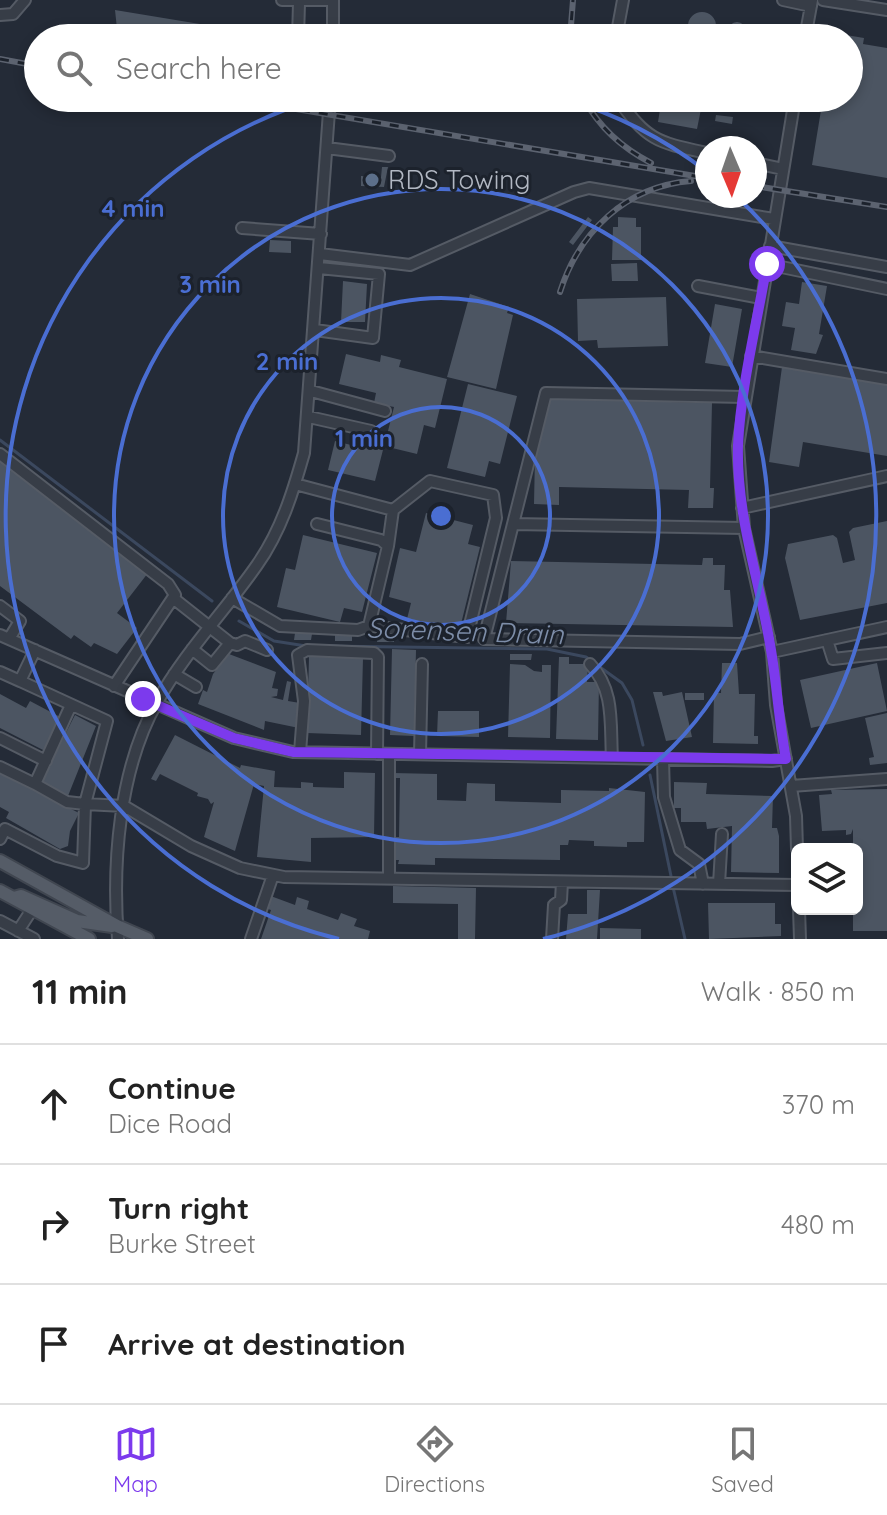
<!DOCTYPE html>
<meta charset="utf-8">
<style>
:root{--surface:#fff;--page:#f6f6f6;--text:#222;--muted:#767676;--line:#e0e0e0;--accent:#7c3aed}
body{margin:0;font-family:Quicksand,sans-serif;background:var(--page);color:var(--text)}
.controls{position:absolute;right:24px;bottom:24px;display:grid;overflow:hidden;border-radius:12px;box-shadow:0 4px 12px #0003}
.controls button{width:72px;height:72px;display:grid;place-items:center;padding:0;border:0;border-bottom:2px solid var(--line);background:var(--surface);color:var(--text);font:40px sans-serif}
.compass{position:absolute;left:695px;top:136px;width:72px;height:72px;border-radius:50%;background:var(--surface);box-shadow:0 4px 12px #0003;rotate:178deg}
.stop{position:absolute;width:24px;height:24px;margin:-18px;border:6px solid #7c3aed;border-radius:50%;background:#fff}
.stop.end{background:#7c3aed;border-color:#fff;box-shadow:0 2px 8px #0008}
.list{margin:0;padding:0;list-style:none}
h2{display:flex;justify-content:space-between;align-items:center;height:104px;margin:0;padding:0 32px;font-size:34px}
h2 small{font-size:26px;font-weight:400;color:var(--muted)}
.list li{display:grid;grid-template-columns:52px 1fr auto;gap:24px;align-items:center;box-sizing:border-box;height:120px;padding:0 32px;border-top:2px solid var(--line)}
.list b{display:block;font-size:30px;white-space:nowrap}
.list p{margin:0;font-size:26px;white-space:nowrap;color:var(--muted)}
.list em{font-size:26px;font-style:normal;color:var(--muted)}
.icon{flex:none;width:44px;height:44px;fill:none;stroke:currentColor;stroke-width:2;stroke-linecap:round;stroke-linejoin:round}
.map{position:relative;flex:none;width:887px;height:939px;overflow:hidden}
.search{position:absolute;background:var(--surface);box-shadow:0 4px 12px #0003;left:24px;right:24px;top:24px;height:88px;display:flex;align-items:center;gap:20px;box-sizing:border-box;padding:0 28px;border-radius:44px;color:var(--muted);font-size:30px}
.sheet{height:464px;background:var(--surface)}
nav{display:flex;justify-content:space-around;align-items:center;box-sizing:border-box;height:112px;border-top:2px solid var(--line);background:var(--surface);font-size:22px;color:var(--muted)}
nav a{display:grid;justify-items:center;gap:4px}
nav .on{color:var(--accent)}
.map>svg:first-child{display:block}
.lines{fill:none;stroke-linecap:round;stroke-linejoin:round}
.stream{stroke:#3b485e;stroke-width:3}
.building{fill:#4c5562}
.minor-casing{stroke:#555b65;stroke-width:14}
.major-casing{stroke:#404650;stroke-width:16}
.minor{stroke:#373d47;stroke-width:10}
.major{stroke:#555c67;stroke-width:12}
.rail-casing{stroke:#5c6370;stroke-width:6}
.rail{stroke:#1c222c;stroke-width:3;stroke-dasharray:9;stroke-linecap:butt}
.route{stroke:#7c3aed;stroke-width:10}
.ring{fill:none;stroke:#4a6ed2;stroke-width:4}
.service-dot{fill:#5c6f8a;stroke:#1c222c;stroke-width:3}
.labels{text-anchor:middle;stroke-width:6;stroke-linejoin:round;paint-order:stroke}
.poi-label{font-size:26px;fill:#b2b8c3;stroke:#1c222c;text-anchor:start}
.water-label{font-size:28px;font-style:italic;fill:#7d8da8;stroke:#1c222c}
.centre{fill:#4a6ed2;stroke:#1c222c;stroke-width:4}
.ring-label{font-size:24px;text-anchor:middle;font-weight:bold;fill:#4a6ed2;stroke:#1c222c;stroke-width:6;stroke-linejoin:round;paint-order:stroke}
</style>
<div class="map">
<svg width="887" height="939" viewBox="0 0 887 939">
<rect width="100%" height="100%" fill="#242b37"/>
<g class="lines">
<path class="stream" d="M0 440 212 601
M239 621 274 641 306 646
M326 646 547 649 586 657 622 683 632 700 643 745
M650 775 671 876
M673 887 685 939"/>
</g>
<path class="building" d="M115 10 273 36V38H118Z
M688 26a14 14 0 1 1 28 0a14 14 0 1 1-28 0Z
M728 31a9 9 0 1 1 18 0a9 9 0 1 1-18 0Z
M834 33 864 38 863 44 887 48V178L812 165 823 98H849V38H833Z
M661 103 701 109 697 129 658 122Z
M716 115 733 117 732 124 715 121Z
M382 167H388L384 187 361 186V176L381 177Z
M588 217 592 220 573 245 569 242Z
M618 217 636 218V227H641V260H612L613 227H618Z
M270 240 291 241V253L269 252Z
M637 263 638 281H612L611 264Z
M343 281 367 284 365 322H341Z
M802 282 827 286 819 334 823 335 816 354 791 350 795 328 782 326 786 302 799 304Z
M470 294 509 307 507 313 513 315 496 389 447 377Z
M666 297 668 346 598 348 597 340 578 341 577 299Z
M715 304 742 309 732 367 705 363Z
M346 354 380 362 381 355 401 360 399 367 447 379 435 428 424 425 417 454 384 446 375 481 328 470 335 441 363 448 365 438 385 443 394 407 374 403 376 393 339 384Z
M782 367 887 385V456L803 442 799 467 769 462Z
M468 384 517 396 500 464 489 461 485 477 447 468Z
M549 399 712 403 710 488H714L713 508H688L689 490 559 487V505L534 504 535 454Z
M0 461 148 573 117 613 137 628 117 654 94 643 91 647 74 635 71 639 0 586Z
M426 513 473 525 468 544 480 547 461 624 451 630 407 619 411 603 389 597 400 548 416 552Z
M887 521V603L800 620 785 558 788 544 833 535 837 538 843 563 855 560 849 532 853 528Z
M303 535 377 553 362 612 344 608 340 622 277 607 286 568 295 570Z
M703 558H713V565H725L724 590H730L733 627 506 623 511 561 702 565Z
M295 633 312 634 311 640H294Z
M335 634 352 635V641H335Z
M378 635 394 636V642H377Z
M392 649 416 650 414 736 390 735Z
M318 653H326V657L363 658 361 735 307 733 309 657H317Z
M229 654 276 672 272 688 278 689 277 696 271 697 283 700 287 681 291 682 288 701 300 703 299 728 265 721 264 730 198 704 203 690 207 692 213 674Z
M510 654H532L531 660H510Z
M559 657H569V664H588L587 682H599L598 740 556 739Z
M722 663H737L739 694H755L754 736H758V744L713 743 714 693H721Z
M877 663 887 711 811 728 800 680Z
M510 664 525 665 534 671 542 672V665H551L550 738 508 737Z
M653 692H662L663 696 682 692 692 737 666 741Z
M685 693H704V700H685Z
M0 694 26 708 30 701 62 718 45 751 0 728Z
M438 711H479V737L437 736Z
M887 713V763L870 765 869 758 874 757 865 718Z
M75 715 96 726 68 796 41 782Z
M175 735 240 768 241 765 275 771 274 787 301 788V782L313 783V787L344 788V772L375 773 374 837 311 838V862L257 857 264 786 254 784 235 851 204 837 214 802 211 804 208 799 197 796 198 793 160 774 156 781 151 779Z
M0 773 79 813 70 831 68 846 60 849 6 818 9 812 0 807Z
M393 773 437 774V800L466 801 467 783 495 784V801L561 803V790L609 791V788L645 792 644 842H627V847L594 846V841L569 840 568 845H560V860L435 858V865L398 864 399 860H393V837H399L400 778H393Z
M674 782 707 783 706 794 773 796 772 828H777L779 836V873L731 872 732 826 707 829 706 822H681V808H674Z
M887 789V931H853V909H857V849H853V829L851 834 846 835V830L822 831 819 795 832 794 831 790Z
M393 886 476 888 475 939H458V904L393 903Z
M587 890H600L597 939H566L568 914H587Z
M268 895 295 905 297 897 309 901 307 909 338 920 341 913 357 919 354 926 370 931 368 939H261L271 910 264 908Z
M708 903H775V924H781V936L709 939Z
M600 928 641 929V939H600Z"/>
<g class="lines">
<defs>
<path id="minor" d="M282 0H333
M783 0 811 6
M823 0 887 10
M0 15 13 14 25 0
M298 38 299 3
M333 38V0
M616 38 623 0
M805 38 812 0
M617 98C648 141 656 142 707 153
M795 98 738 446 744 528 772 652 776 705 796 816 797 849
M327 148 389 156
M755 163 783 169
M242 228 321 234
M770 246 887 267
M320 254 410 265 574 192 589 188 774 219
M767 264 887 289
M698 286 761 298
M315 330 373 338 379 274 319 268
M751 356 887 379
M311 391 385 411
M745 397 546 393 484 639 740 644 769 637
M309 417 371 431
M0 454 168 584 175 595 114 686
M295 484 393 510
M742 508 887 476
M317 524 381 540 388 546
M513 524 744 528
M173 598 230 643 237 645 245 641 267 650
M232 598 280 626 358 630 369 626 388 546 393 510 430 481 493 495 496 518 467 637 369 626
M0 606 20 621 9 639
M0 635 234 738 293 752 772 761 786 759
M827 640 833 659 887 653
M192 649 212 665 230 643
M772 652 887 627
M590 664C615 690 610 724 612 758
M0 672 20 681 35 650
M174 674 196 687
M20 681 107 721 85 804 124 806 191 846 240 868 284 877 797 885
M0 738 46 761
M300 752 304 701 298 655 307 650 374 653 378 657 377 754
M420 754 422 664
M663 759 664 797 680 850 699 864 703 884
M0 767 35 784 71 705
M791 786 887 779
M0 839 5 829 57 856 83 863 85 804 67 802 35 784
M389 879V754
M719 884 722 834
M799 909 800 939
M0 921 34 939
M18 931 33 908
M118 939C112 863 119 769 157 702 185 652 225 611 257 565 281 531 293 492 304 453L330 98
M251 939 273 875
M552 939 554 905 561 900 562 882"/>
<path id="major" d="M0 861 117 926 147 939
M0 891 89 939
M14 898 21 896 77 921 112 926"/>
</defs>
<use href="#minor" class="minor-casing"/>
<use href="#major" class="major-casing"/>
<use href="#minor" class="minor"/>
<use href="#major" class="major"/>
<defs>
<path id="rail" d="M570 38 573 0
M0 59 38 66
M230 98 707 178
M583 98C600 128 621 147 651 163
M755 186 887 207
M560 292C579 232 626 186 691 181"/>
</defs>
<use href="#rail" class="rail-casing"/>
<use href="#rail" class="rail"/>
</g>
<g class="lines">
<path class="route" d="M143 699 234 738 293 752 786 759C779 722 777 686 771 650 760 581 736 516 738 445 741 385 757 323 767 264"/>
</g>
<g class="ring">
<circle cx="441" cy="516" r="109"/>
<circle cx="441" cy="516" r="218"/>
<circle cx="441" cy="516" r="327"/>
<path d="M339 939A435 435 0 0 1 317 99M565 99A435 435 0 0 1 706 171M738 198A435 435 0 0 1 543 939"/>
</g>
<circle class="service-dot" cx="372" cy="180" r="8"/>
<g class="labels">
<g class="poi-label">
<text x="388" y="189">RDS Towing</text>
</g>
<g class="water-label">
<text transform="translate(465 631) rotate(2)" y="10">Sorensen Drain</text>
</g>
</g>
<circle cx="441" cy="516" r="12" class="centre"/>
<g class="ring-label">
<text x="133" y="217">4 min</text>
<text x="210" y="293">3 min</text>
<text x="287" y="370">2 min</text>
<text x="364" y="447">1 min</text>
</g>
</svg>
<div class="controls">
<button><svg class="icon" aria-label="layers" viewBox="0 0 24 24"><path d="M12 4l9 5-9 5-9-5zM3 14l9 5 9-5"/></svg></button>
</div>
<svg class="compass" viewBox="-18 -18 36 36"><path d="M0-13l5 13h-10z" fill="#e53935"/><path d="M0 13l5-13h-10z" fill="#767676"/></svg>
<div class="stop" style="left:767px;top:264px"></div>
<div class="stop end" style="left:143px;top:699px"></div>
<div class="search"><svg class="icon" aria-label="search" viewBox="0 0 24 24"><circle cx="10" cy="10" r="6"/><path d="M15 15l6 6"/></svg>Search here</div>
</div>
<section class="sheet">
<h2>11 min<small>Walk · 850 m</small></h2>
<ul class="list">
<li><svg class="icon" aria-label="ahead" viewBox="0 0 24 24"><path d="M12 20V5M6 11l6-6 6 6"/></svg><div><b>Continue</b><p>Dice Road</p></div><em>370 m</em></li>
<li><svg class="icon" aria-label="right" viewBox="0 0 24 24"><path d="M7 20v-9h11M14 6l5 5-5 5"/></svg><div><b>Turn right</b><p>Burke Street</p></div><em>480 m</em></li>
<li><svg class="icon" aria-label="arrive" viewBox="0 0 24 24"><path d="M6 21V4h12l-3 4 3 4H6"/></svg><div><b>Arrive at destination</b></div></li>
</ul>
</section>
<nav>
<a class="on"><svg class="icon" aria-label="map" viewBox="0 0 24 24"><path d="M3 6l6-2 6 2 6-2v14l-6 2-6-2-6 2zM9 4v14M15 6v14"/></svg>Map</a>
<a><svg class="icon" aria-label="directions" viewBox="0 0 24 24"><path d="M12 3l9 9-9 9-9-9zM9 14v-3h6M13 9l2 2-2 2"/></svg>Directions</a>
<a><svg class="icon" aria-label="saved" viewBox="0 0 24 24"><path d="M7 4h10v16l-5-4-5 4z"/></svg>Saved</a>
</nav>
